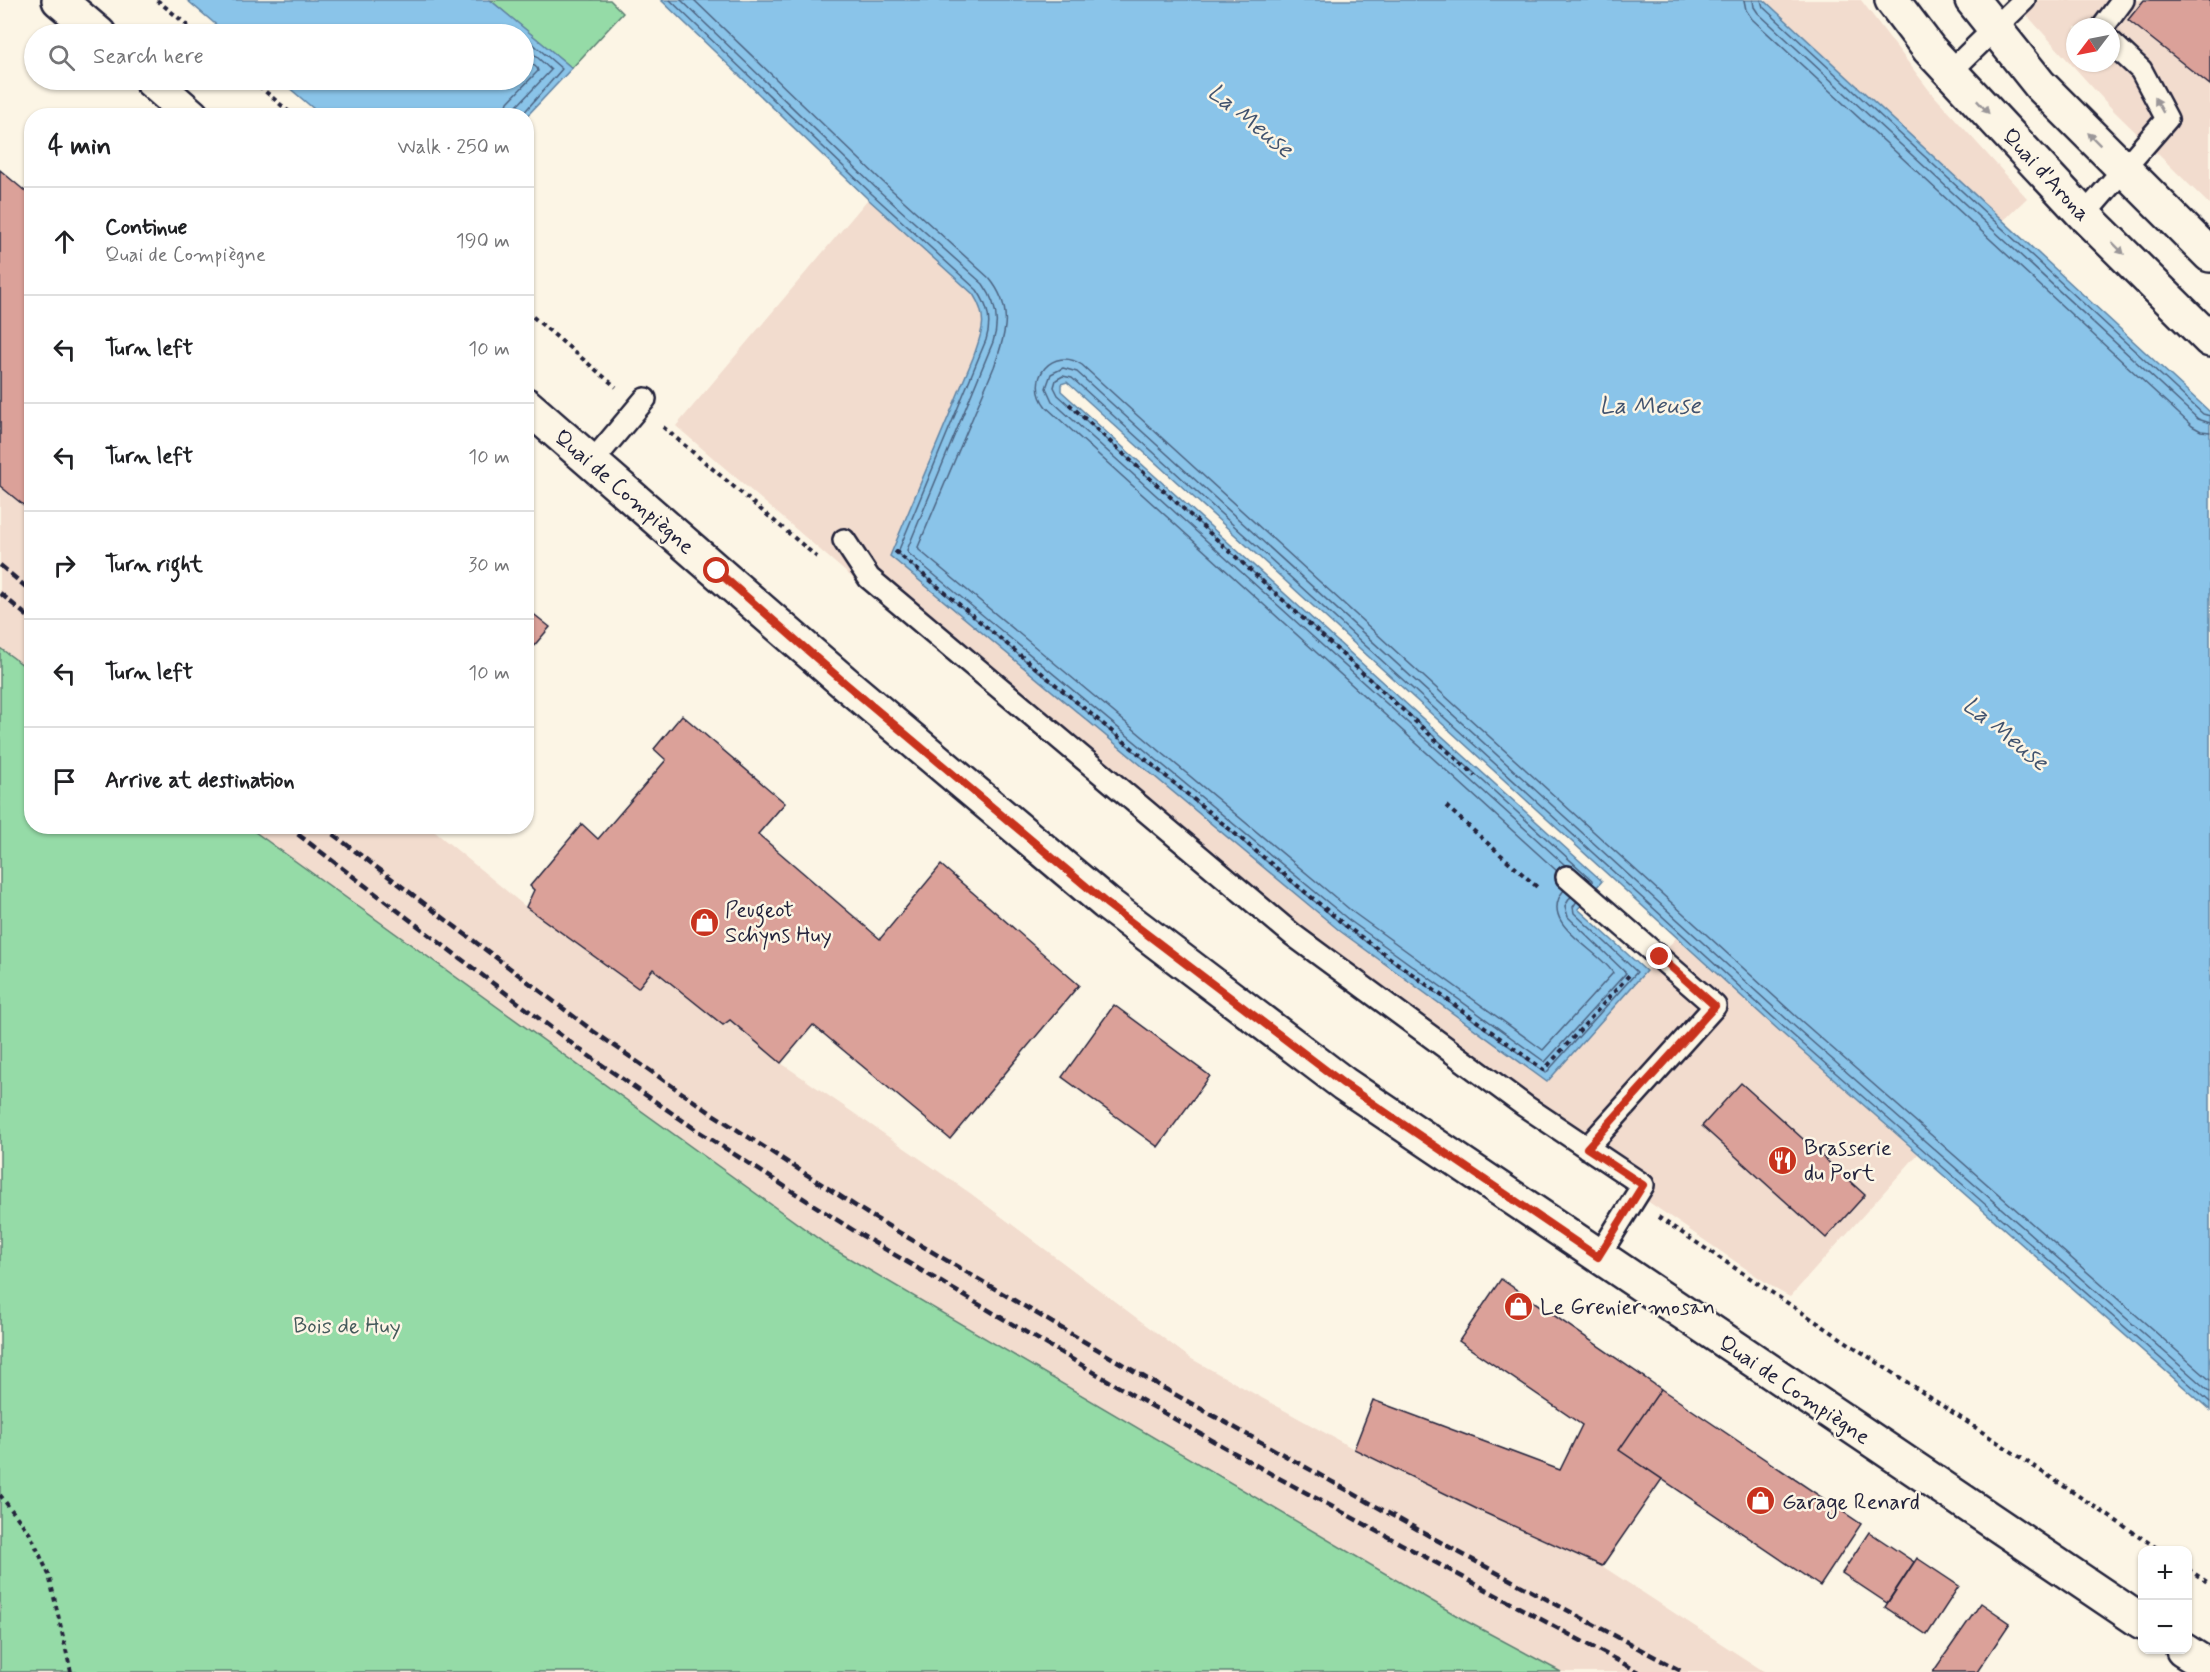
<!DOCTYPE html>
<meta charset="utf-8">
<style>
:root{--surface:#fff;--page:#f2f2f2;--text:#202124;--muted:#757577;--line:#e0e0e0}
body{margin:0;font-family:Mynerve,sans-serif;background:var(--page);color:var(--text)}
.controls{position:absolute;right:18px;bottom:18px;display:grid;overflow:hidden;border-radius:12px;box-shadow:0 2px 4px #0004}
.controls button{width:54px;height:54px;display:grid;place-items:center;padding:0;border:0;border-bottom:2px solid var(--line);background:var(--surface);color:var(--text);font:30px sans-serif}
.compass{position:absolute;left:2066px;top:18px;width:54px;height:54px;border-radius:50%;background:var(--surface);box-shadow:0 2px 4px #0004;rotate:238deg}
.stop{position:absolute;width:18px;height:18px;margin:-14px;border:4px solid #c8321e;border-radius:50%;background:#fff}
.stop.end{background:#c8321e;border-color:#fff;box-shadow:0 2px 6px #0008}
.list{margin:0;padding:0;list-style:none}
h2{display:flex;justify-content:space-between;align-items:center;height:78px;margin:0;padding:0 24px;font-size:26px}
h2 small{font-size:20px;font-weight:400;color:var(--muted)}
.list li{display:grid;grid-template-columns:39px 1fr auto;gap:18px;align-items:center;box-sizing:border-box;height:108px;padding:0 24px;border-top:2px solid var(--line)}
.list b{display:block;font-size:22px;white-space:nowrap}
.list p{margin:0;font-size:20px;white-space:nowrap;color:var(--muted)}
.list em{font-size:20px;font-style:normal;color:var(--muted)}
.icon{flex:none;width:33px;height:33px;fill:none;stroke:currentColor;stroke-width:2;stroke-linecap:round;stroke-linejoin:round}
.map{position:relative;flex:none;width:2210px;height:1672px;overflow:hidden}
.search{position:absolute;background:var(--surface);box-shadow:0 2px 4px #0004;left:24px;top:24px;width:510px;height:66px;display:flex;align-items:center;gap:15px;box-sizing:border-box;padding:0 21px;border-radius:33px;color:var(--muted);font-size:22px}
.panel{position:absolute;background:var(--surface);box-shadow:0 2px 4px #0004;left:24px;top:108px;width:510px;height:726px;border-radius:24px}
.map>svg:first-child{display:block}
.built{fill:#f2dcce;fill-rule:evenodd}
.green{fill:#95dba7;stroke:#5c7e71;stroke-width:1.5}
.water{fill:#8ac4e9;stroke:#6083a3;stroke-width:1.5}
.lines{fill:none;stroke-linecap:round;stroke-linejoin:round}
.shore{stroke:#4c6381;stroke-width:1.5}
.building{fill:#dba199;stroke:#22223b;stroke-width:1.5}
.service-casing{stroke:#22223b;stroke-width:26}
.secondary-casing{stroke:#22223b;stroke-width:38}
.primary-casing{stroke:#22223b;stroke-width:38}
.path{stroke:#22223b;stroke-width:4;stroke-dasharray:4.5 4.5;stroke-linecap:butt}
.service{stroke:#fcf5e5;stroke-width:21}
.secondary{stroke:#fcf5e5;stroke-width:33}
.primary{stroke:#fcf5e5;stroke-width:33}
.rail{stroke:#22223b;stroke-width:4.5;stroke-dasharray:9 4.5;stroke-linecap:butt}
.oneway{fill:#9a9698}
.route{stroke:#c8321e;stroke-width:8}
.labels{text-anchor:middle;stroke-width:5;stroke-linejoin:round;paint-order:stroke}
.street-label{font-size:22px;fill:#22223b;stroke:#fcf5e5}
.poi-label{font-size:22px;fill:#22223b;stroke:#fcf5e5;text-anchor:start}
.park-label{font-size:22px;fill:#445a5b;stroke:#fcf5e5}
.water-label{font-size:24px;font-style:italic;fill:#41536f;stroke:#fcf5e5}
</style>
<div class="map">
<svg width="2210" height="1672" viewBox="0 0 2210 1672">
<rect width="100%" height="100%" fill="#fcf5e5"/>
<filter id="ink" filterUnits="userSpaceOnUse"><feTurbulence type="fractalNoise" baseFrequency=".0167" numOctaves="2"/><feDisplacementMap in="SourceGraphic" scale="12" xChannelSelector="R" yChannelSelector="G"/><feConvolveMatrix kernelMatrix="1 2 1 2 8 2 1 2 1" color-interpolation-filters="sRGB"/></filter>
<g filter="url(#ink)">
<path class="built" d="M1764 0H1861L1929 90 2027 198 2003 221Z
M2013 0H2210V205L2114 111ZM2075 27H2111V63H2075Z
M868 199 973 294 981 306 984 322 983 330 973 358 890 556 1340 931 1547 1081 1676 938 1918 1154 1790 1297 1777 1290 1519 1113 1363 1002 1208 879 1027 728 676 426Z
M0 486 31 512V671L0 648Z
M248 827H429L526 907 638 988 653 969 723 1025 730 1020 781 1063 970 1193 1190 1358 1354 1449 1485 1513 1602 1566 1765 1672H1561L1466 1621 830 1247Z"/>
<path class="green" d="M490 0H610L623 13 572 68Z
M0 648 31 671 32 826 248 827 830 1247 1466 1621 1561 1672H0Z"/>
<path class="water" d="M187 0H490L572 68 527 116 321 115 280 80H524V34H227Z
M661 0H1764L2210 412V1410L1783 1034 1067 382 1061 384V391L1602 881 1578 909 1646 971 1547 1082 1340 931 890 556 973 358C982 332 989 319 973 294L868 199Z"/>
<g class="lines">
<path class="shore" d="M670 0 872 194 977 290C988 306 992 321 986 340L898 552 899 555 1344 926 1546 1073 1637 972 1574 913 1573 907 1577 901
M681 0 877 189 983 284C996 302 1000 321 993 342L907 550 908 553 1349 920 1545 1062 1626 973 1568 917 1565 906 1571 896
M694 0 883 182 989 278C1014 308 1006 334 994 367L918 547 919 550 1354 913 1543 1050 1613 973C1599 949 1536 924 1564 890
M1744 0 1746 10 1752 19 2192 426 2201 431 2210 432
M1753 0 1754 7 1758 13 2198 419 2210 423
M1761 0 1763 7 2203 414 2210 416
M504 116 508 102 538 71 537 68 524 57
M513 116 517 106 551 70 524 45
M521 116 562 69 524 36
M1565 865 1052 401 1046 388 1051 374 1063 368 1077 372 1792 1024 2210 1392
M1557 871 1046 407C1024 379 1053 345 1082 365L1798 1018 2210 1380
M1592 883V880L1058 395 1054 387 1056 380 1063 376 1072 378 1787 1030 2210 1402"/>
</g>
<path class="building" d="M2144 0H2210V85L2128 20Z
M0 170 32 197V512L0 486Z
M526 608 550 627 526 655Z
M682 715 785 803 758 834 880 939 941 865 1079 985 950 1139 813 1025 781 1063 730 1020 723 1025 653 969 638 988 526 907 534 890 530 886 582 824 598 839 666 760 654 749Z
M1114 1005 1210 1076 1158 1147 1062 1077Z
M1741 1083 1865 1195 1826 1238 1702 1126Z
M1501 1279 1661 1389 1619 1450 1662 1479 1602 1566 1485 1513 1354 1449 1373 1400 1560 1470 1582 1425 1459 1341Z
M1661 1389 1861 1524 1820 1586 1619 1450Z
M1869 1532 1914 1562 1887 1603 1842 1573Z
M1917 1558 1959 1586 1927 1635 1885 1607Z
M1981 1603 2010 1623 1977 1672H1933Z"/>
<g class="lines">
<defs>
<path id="service" d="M2103 27 2123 0
M1950 72 2024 0
M2084 215 2167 119 2141 70 2111 42
M592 462 645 399
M844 540 869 578 1293 935 1525 1106 1643 1185 1598 1257
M1567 877 1715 1006 1587 1148"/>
<path id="secondary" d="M59 0 99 34
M151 80 192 116
M526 405 846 684 1106 903 1344 1084 2142 1622
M2183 1650 2210 1667"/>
<path id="primary" d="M1892 0 1929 49 2084 215 2210 340
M1972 0 2040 85 2210 255"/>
</defs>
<use href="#service" class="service-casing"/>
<use href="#secondary" class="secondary-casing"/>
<use href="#primary" class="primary-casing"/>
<path class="path" d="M157 0 198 34
M252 80 294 116
M526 311 616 387
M1069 404 1475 776
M663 427 817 557
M895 551 1346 926 1544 1070 1631 973
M1446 806 1537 887
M1658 1217 2160 1550
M0 1495 30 1534 49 1575 71 1672
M2188 1569 2210 1584"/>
<use href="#service" class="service"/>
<use href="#secondary" class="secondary"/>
<use href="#primary" class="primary"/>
<path class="rail" d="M0 565 32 592
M0 593 32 620
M287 826 579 1049 698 1131 856 1232 1136 1397 1275 1476 1639 1672
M322 826 593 1031 711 1113 868 1214 1151 1381 1460 1553 1683 1672"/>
</g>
<defs><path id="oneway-solid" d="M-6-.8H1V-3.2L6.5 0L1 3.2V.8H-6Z" transform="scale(1.5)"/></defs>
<g class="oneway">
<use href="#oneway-solid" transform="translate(2159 105) rotate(-119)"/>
<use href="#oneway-solid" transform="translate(1983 107) rotate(47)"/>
<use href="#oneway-solid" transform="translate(2094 139) rotate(-135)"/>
<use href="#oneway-solid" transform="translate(2118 248) rotate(45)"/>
</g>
</g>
<g class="lines" filter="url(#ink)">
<path class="route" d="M717 571 846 684 1106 903 1344 1084 1598 1257 1643 1185 1587 1148 1715 1006 1660 957"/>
</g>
<defs>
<symbol id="shop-disc" viewBox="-11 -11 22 22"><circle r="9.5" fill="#c8321e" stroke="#fcf5e5"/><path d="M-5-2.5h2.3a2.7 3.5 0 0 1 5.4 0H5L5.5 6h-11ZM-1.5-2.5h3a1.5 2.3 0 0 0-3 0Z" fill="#fff"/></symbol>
<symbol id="restaurant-disc" viewBox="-11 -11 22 22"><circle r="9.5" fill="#c8321e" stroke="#fcf5e5"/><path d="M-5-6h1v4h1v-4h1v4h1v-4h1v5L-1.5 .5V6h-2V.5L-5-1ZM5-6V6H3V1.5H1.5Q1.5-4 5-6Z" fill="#fff"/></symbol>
</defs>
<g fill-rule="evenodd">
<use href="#shop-disc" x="688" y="906" width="33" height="33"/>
<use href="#restaurant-disc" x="1766" y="1144" width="33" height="33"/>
<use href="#shop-disc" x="1502" y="1290" width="33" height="33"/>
<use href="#shop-disc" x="1744" y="1484" width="33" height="33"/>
</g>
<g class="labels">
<g class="street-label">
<text transform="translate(2047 174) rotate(47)" y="8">Quai d'Arona</text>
<text transform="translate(625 491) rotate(41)" y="8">Quai de Compiègne</text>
<text transform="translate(1795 1389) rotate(34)" y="8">Quai de Compiègne</text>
</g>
<g class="poi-label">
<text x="725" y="917">Peugeot<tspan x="725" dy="25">Schyns Huy</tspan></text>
<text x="1804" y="1155">Brasserie<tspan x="1804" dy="25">du Port</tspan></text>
<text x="1540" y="1314">Le Grenier mosan</text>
<text x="1782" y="1509">Garage Renard</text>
</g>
<g class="park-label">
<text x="347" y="1333">Bois de Huy</text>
</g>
<g class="water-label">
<text transform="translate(1251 120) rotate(39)" y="8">La Meuse</text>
<text x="1650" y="413">La Meuse</text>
<text transform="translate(2006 733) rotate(39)" y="8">La Meuse</text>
</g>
</g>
</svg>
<div class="controls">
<button>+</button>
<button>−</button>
</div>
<svg class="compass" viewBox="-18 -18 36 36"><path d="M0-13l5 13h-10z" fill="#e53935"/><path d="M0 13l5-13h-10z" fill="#757577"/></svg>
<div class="stop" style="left:717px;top:571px"></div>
<div class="stop end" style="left:1660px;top:957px"></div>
<div class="search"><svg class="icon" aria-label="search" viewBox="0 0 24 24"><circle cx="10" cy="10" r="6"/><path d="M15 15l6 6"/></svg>Search here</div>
<section class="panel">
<h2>4 min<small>Walk · 250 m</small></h2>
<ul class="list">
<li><svg class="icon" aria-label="ahead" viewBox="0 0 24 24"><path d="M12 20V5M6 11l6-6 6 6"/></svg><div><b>Continue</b><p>Quai de Compiègne</p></div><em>190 m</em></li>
<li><svg class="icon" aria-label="left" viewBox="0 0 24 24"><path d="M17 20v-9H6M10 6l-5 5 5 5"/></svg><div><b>Turn left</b></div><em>10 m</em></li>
<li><svg class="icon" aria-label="left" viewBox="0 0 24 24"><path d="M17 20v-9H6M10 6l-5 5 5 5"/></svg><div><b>Turn left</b></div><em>10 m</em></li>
<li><svg class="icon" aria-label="right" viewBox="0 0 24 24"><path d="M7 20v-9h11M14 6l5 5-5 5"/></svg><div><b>Turn right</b></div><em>30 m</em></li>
<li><svg class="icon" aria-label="left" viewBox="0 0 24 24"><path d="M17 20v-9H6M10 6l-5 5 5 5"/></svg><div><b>Turn left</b></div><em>10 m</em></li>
<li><svg class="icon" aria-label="arrive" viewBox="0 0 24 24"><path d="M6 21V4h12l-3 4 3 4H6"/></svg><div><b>Arrive at destination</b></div></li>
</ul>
</section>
</div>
